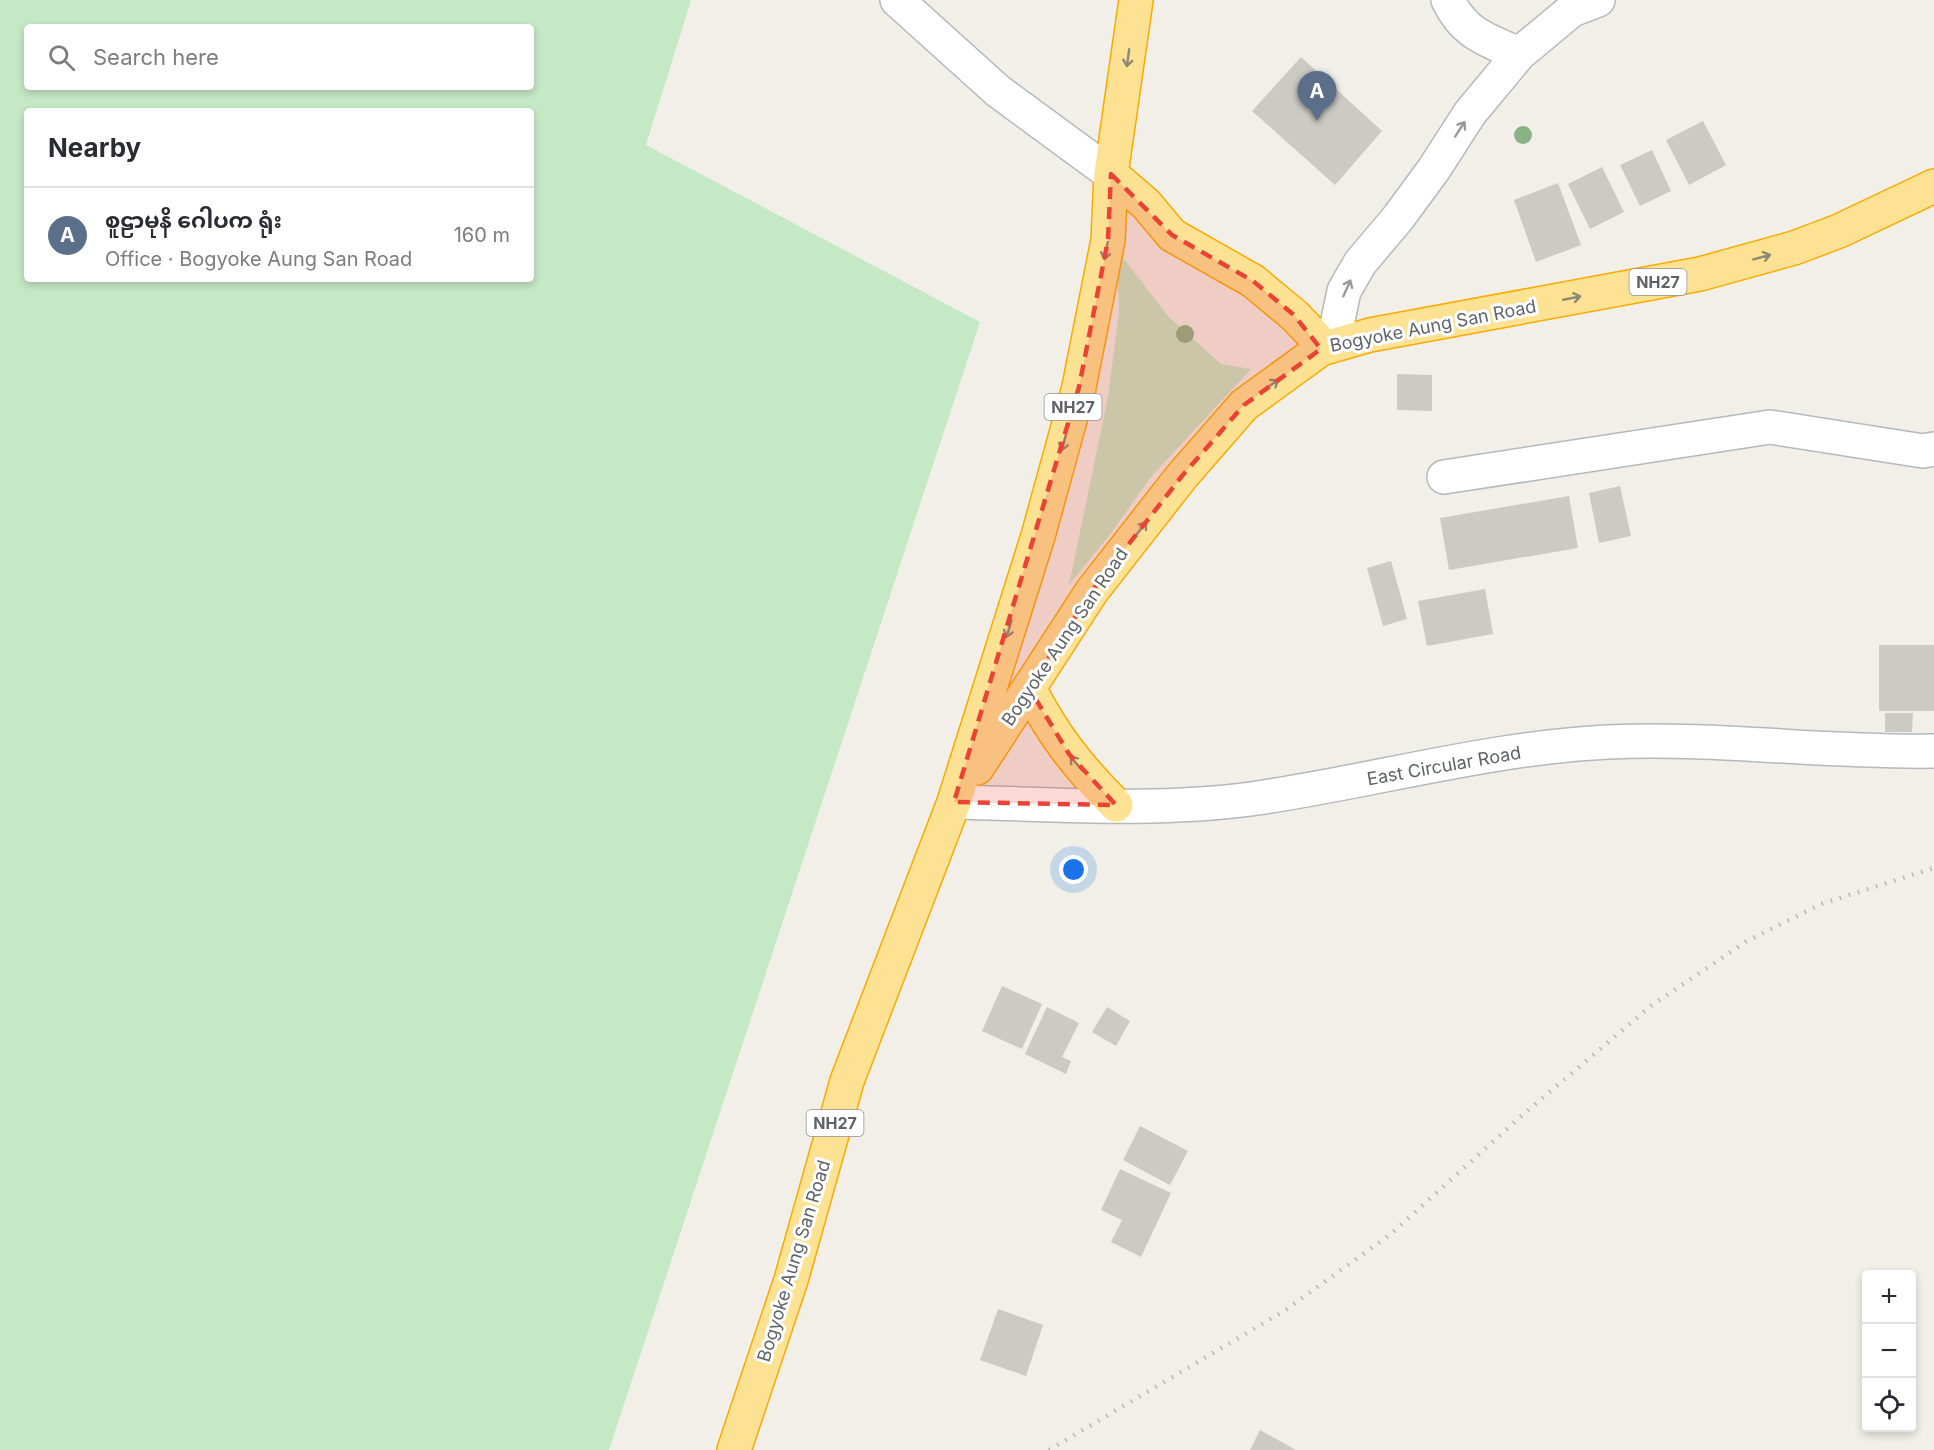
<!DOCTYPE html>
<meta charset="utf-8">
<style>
:root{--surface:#fff;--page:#f2f2f3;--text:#2b2b33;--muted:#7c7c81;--line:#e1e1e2;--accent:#111827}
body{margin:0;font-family:Inter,"Noto Sans Myanmar",sans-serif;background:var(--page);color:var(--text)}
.controls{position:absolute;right:18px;bottom:18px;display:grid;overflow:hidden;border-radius:6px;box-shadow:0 3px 9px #0003}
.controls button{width:54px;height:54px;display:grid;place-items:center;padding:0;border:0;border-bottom:2px solid var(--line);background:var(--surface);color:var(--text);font:30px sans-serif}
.you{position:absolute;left:1074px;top:870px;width:21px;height:21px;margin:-15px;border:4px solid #fff;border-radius:50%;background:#1a73e8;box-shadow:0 0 0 9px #1a73e833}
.badge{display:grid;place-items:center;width:39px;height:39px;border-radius:50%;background:var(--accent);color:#fff;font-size:20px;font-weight:700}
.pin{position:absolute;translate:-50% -50px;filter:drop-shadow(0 2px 3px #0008)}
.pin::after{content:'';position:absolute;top:32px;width:21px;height:18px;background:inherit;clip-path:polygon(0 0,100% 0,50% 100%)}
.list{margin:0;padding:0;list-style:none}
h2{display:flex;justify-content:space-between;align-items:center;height:78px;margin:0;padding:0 24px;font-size:26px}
h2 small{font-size:20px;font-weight:400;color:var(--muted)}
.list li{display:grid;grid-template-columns:39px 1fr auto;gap:18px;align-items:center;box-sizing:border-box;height:96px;padding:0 24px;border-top:2px solid var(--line)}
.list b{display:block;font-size:22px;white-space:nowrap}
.list p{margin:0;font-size:20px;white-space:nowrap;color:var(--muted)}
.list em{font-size:20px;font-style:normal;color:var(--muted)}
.icon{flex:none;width:33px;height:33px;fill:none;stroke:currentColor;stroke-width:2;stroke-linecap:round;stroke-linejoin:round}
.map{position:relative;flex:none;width:1934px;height:1450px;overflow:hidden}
.search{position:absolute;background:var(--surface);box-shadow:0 3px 9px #0003;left:24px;top:24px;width:510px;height:66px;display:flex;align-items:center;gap:15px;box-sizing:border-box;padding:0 21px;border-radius:6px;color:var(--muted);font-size:22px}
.panel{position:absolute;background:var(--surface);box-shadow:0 3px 9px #0003;left:24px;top:108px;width:510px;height:174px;border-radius:6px}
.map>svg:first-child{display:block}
.green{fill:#c5e8c5;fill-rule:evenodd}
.building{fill:#cccac5}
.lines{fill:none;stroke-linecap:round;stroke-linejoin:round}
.minor-casing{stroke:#b5b8bc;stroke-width:36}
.highway-casing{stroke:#f9ab00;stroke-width:36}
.minor{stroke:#fff;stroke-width:33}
.highway{stroke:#fde293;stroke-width:33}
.rail{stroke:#b6b7b8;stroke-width:4.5;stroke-dasharray:1.5 8;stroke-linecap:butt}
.tree{fill:#89b387}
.oneway{stroke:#8e8975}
.oneway2{stroke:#979a9d}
.marked{fill:#ea4335;fill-opacity:0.2;stroke:#ea4335;stroke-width:4.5;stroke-dasharray:12 8;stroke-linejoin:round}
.labels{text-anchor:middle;stroke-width:6;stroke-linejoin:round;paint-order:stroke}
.shield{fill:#fff;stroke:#8f9295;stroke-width:1.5}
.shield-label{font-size:16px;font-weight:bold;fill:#5f6368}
.street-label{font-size:18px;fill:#5f6368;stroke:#fff}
</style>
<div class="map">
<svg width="1934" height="1450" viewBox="0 0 1934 1450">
<rect width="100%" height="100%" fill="#f1efe8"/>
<path class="green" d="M0 0H691L646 145 980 322 609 1450H0ZM27 27H531V87H27ZM27 111H531V279H27Z
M1117 250 1168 316 1221 364 1251 369 1150 478 1112 532 1069 585 1108 397 1119 311Z"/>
<path class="building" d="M1301 57 1382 131 1335 185 1252 111Z
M1703 121 1726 165 1689 185 1666 140Z
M1652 150 1671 191 1640 206 1620 165Z
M1602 167 1624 212 1590 229 1568 184Z
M1558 183 1581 245 1536 262 1514 200Z
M1397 374 1432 375V411L1397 410Z
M1620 486 1631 536 1599 543 1589 493Z
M1569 496 1578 548 1449 570 1440 518Z
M1391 561 1407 619 1383 626 1367 568Z
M1485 589 1493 634 1427 646 1418 601Z
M1879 645H1934V711H1879Z
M1885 713H1913L1912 732H1885Z
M1002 986 1042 1004 1022 1049 982 1031Z
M1047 1007 1079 1023 1062 1057 1071 1061 1066 1074 1025 1054Z
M1107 1007 1130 1021 1116 1046 1092 1032Z
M1140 1126 1188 1151 1170 1185 1123 1160Z
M1120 1169 1171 1193 1141 1257 1111 1242 1122 1220 1101 1210Z
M998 1309 1043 1325 1026 1376 980 1360Z
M1260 1430 1296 1450H1250Z"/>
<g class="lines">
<defs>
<path id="minor" d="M897 0 998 91 1111 174
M1448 0C1464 34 1487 40 1519 54
M1333 344 1344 291 1360 263 1398 218 1434 169 1470 113 1519 54 1572 10 1598 0
M1444 477 1770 427 1923 451 1934 449
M954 802C1053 804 1153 812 1251 799 1370 782 1487 748 1608 742 1717 737 1825 753 1934 751"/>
<path id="highway" d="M1111 174 1146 204 1172 235 1253 281 1294 315 1317 339 1321 349
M1029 688C1053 735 1078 767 1116 805
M977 768 1092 591 1182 476 1244 405 1321 349 1370 335 1700 274 1794 248 1839 231 1934 186
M734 1450 791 1280 847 1081 954 802 1038 536 1079 387 1108 240 1111 174 1136 0"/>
</defs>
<use href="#minor" class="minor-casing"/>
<use href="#highway" class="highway-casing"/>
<use href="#minor" class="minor"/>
<use href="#highway" class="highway"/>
<path class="rail" d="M1049 1450 1284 1311 1391 1234 1519 1118 1651 1006 1747 941 1821 904 1934 868"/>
</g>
<g class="tree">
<circle cx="1523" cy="135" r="9"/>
<circle cx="1185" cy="334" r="9"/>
</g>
<defs><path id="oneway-shaft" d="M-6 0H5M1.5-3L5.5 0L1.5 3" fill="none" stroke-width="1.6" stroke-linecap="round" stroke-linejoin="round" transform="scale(1.5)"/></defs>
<g class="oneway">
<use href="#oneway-shaft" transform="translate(1128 58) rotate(98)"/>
<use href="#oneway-shaft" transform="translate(1106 251) rotate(101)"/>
<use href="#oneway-shaft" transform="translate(1762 257) rotate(-15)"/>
<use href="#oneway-shaft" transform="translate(1572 298) rotate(-11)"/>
<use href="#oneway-shaft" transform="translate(1271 385) rotate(-36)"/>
<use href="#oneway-shaft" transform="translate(1064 442) rotate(105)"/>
<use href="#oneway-shaft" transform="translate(1141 529) rotate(-52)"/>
<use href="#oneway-shaft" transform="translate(1009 629) rotate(107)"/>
<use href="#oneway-shaft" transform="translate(1076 763) rotate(-130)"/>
</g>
<g class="oneway2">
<use href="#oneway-shaft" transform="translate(1460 129) rotate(-57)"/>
<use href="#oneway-shaft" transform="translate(1347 288) rotate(-66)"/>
</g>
<path class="marked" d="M1111 174 1172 235 1253 281 1294 315 1321 349 1244 405 1182 476 1092 591 1029 688 1069 754 1116 805 954 802 1079 387 1108 240Z"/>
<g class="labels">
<g class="shield">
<rect x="1629.5" y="269" width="57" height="26" rx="4.5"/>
<rect x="1044.5" y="394" width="57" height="26" rx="4.5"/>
<rect x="806.5" y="1110" width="57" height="26" rx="4.5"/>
</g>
<g class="shield-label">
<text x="1658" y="288">NH27</text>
<text x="1073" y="413">NH27</text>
<text x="835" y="1129">NH27</text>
</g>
<g class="street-label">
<text transform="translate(1433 326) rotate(-11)" y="6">Bogyoke Aung San Road</text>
<text transform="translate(1065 637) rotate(-56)" y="6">Bogyoke Aung San Road</text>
<text transform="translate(1444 766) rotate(-10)" y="6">East Circular Road</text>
<text transform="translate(794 1261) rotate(-73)" y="6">Bogyoke Aung San Road</text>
</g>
</g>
</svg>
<div class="controls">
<button>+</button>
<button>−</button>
<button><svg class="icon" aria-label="locate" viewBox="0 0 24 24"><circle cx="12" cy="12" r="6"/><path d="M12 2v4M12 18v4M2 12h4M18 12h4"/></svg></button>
</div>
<div class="you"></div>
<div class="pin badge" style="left:1317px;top:121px;background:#5c6f8a">A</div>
<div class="search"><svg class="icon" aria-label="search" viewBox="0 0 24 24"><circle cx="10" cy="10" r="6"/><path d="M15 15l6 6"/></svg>Search here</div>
<section class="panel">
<h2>Nearby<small></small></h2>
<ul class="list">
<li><span class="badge" style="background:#5c6f8a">A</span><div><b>စူဠာမုနိ ဂေါပက ရုံး</b><p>Office · Bogyoke Aung San Road</p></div><em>160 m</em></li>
</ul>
</section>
</div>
